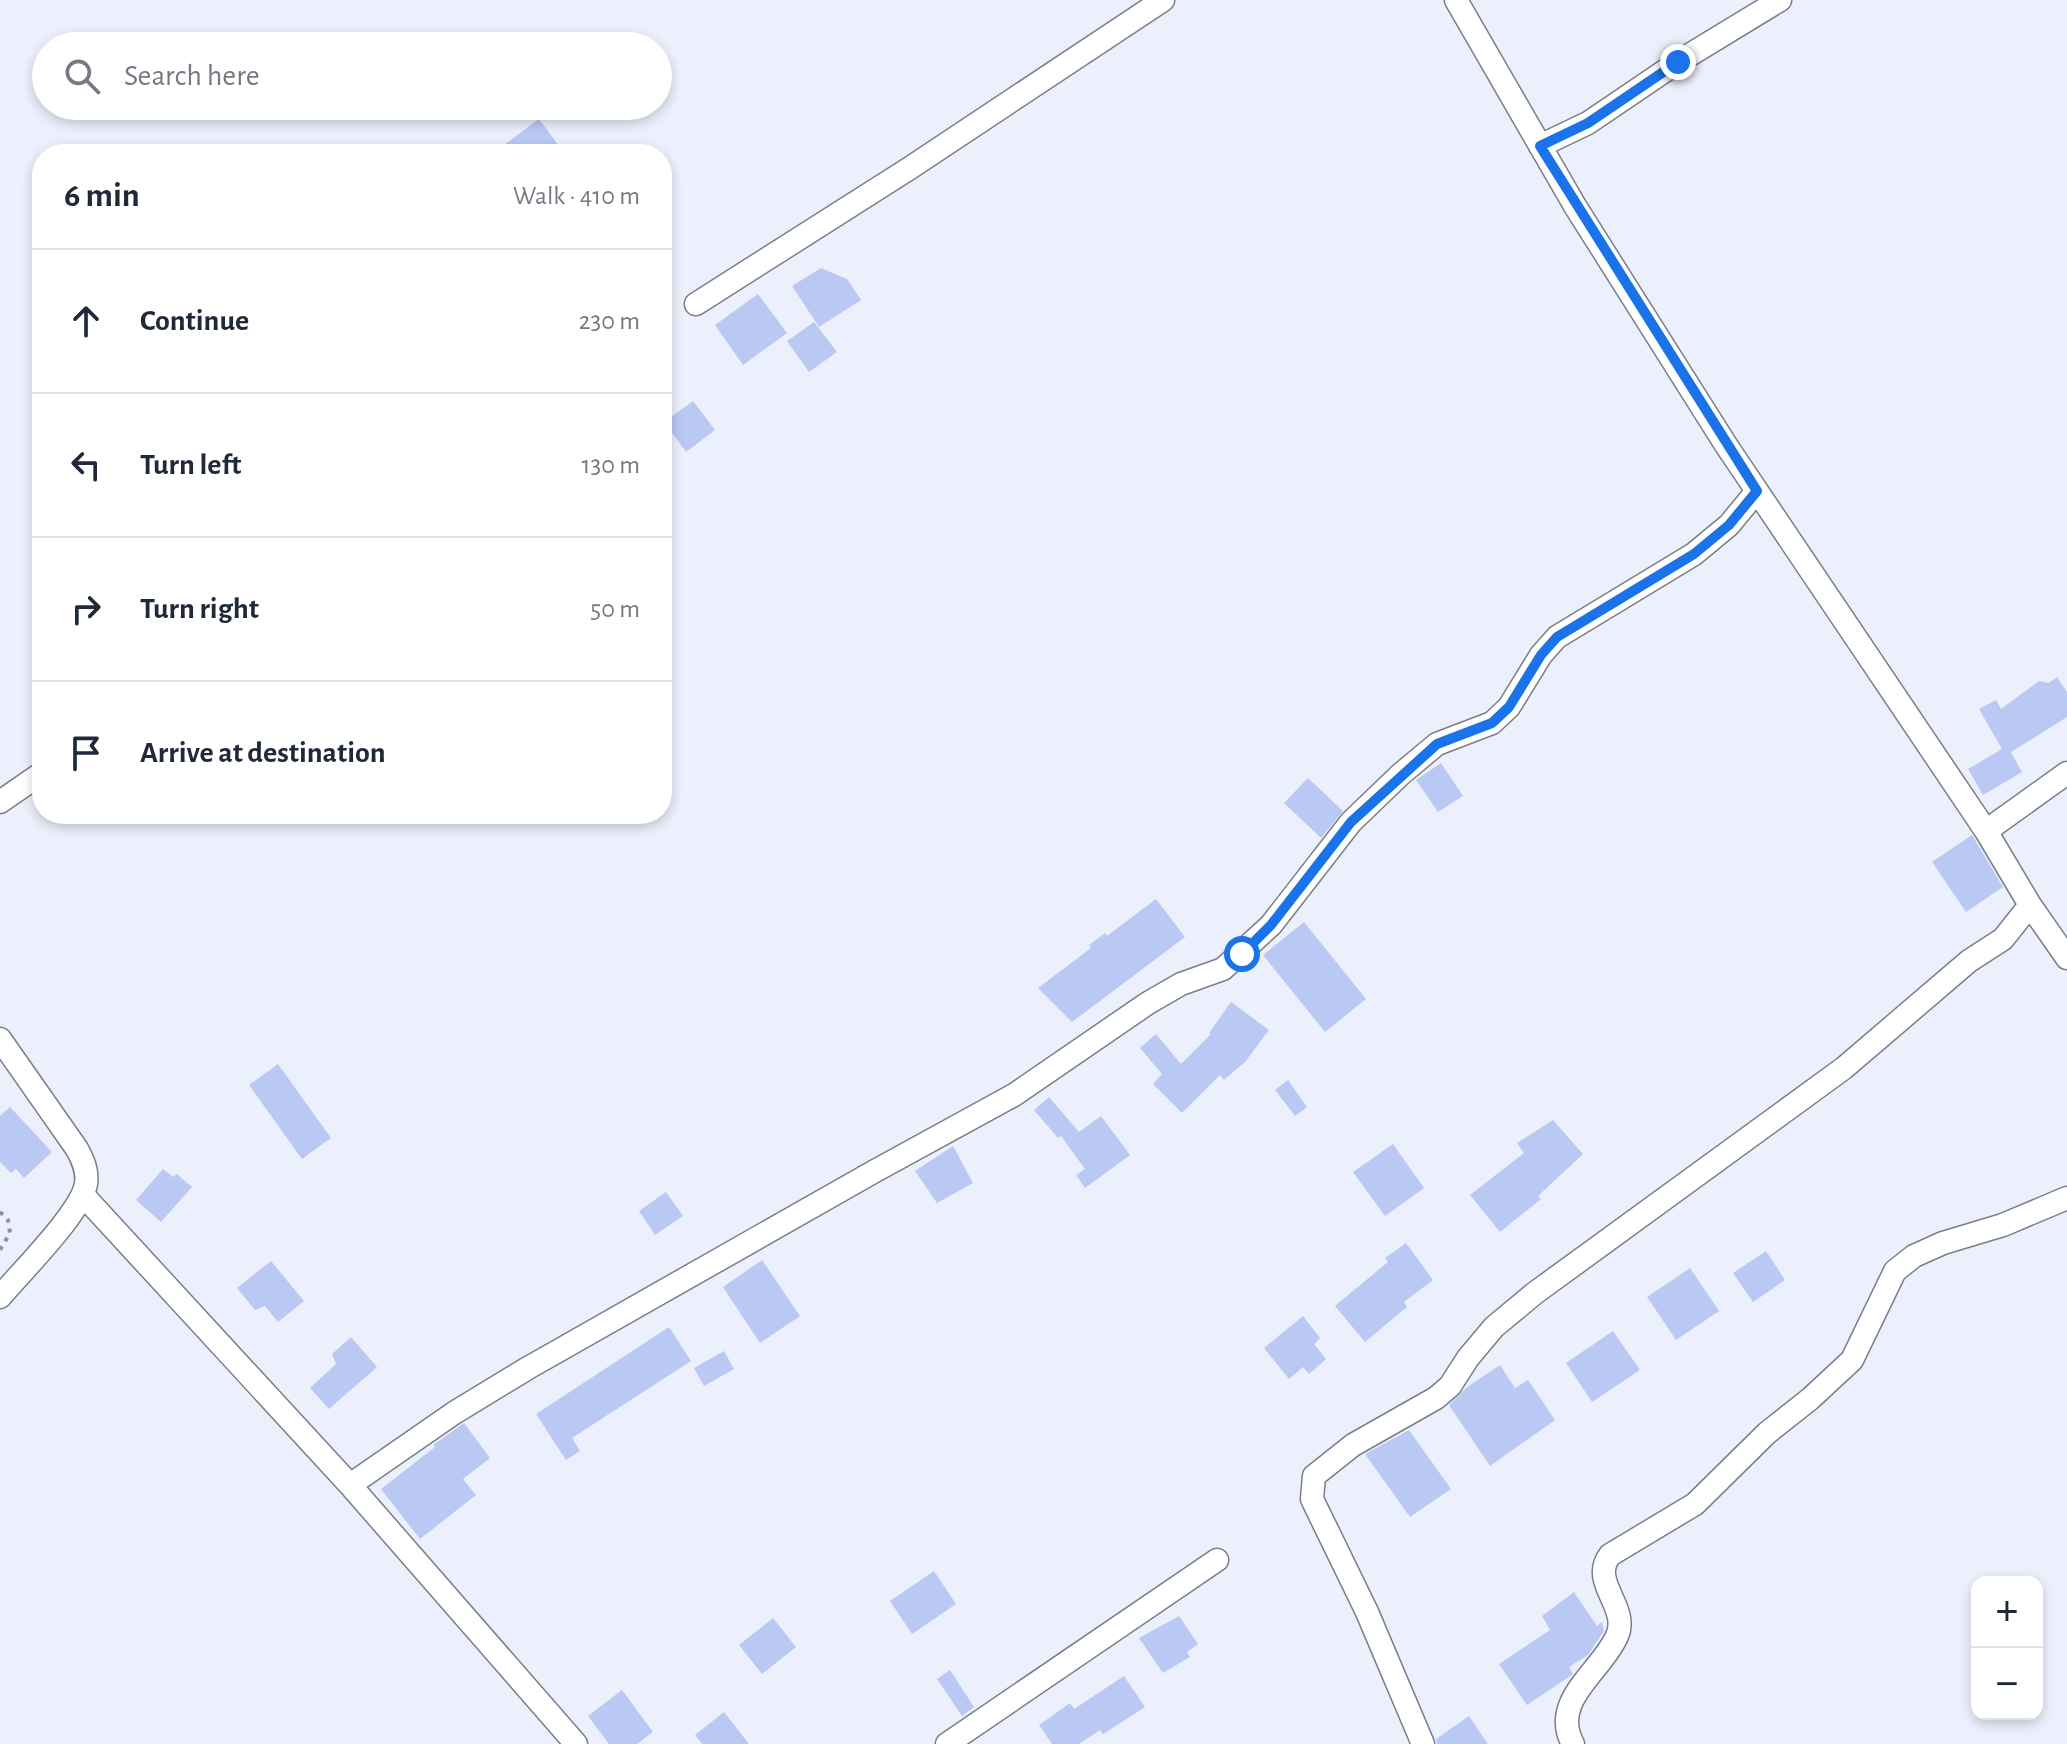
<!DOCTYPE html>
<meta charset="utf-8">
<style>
:root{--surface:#fff;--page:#f6f6f7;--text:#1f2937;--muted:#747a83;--line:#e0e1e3}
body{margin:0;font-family:"Alegreya Sans",sans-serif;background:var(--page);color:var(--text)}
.controls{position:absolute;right:24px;bottom:24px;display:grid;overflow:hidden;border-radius:16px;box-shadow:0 4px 12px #0003}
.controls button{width:72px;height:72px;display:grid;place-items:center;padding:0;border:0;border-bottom:2px solid var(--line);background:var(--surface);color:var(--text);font:40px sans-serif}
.stop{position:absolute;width:24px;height:24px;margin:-18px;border:6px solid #1a73e8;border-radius:50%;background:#fff}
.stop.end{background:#1a73e8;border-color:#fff;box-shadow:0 2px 8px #0008}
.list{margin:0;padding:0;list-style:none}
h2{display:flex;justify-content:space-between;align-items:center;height:104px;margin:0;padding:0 32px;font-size:34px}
h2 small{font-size:26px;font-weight:400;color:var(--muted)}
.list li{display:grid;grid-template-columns:52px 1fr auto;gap:24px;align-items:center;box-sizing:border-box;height:144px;padding:0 32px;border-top:2px solid var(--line)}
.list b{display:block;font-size:30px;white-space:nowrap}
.list em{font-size:26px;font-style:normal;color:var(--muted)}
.icon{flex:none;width:44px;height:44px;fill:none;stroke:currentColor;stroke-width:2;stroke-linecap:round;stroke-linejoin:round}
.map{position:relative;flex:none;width:2067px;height:1744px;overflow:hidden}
.search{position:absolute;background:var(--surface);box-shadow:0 4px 12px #0003;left:32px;top:32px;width:640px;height:88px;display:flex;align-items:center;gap:20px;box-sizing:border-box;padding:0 28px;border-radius:44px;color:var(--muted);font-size:30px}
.panel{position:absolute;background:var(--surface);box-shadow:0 4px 12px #0003;left:32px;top:144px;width:640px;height:680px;border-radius:32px}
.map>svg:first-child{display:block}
.building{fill:#b9c9f4}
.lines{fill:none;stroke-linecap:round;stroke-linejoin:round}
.street-casing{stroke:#797e88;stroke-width:25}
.path{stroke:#8e9199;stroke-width:4;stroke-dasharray:4 6;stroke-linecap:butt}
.street{stroke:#fff;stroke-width:22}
.route{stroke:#1a73e8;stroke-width:10}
</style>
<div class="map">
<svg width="2067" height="1744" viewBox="0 0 2067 1744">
<rect width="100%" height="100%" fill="#ecf0fc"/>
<path class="building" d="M539 119 565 154H492Z
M821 268 847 279 861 300 819 327 792 286Z
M758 294 787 333 743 365 715 325Z
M814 322 837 352 809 372 787 341Z
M693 401 715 430 686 452 664 422Z
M2057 677 2067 692V717L2011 752 2022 772 1983 795 1968 769 2002 749 1979 709 1996 700 2001 709 2039 681 2049 683Z
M1441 763 1463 796 1438 812 1416 780Z
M1308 778 1343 811 1321 838 1284 803Z
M1972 835 2003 887 1966 912 1932 862Z
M1156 899 1185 937 1072 1022 1038 988 1091 948 1089 945 1105 933 1107 936Z
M1304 922 1366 999 1325 1032 1263 955Z
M1231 1002 1269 1030 1245 1062 1224 1080 1220 1075 1182 1113 1153 1084 1162 1074 1140 1048 1156 1034 1181 1064 1211 1034 1209 1033Z
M278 1064 331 1138 302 1159 249 1085Z
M1288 1080 1307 1107 1295 1116 1275 1090Z
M1049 1097 1079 1132 1101 1116 1130 1155 1085 1188 1076 1175 1085 1169 1061 1136 1058 1138 1034 1110Z
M10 1107 52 1152 24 1178 16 1169 11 1173 0 1162V1116Z
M1553 1120 1583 1154 1538 1196 1541 1199 1500 1232 1470 1195 1524 1153 1517 1143Z
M1393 1144 1424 1188 1385 1216 1353 1172Z
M953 1146 973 1183 937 1203 915 1171Z
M163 1169 173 1177 177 1174 192 1187 161 1222 136 1200Z
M666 1192 683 1216 655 1235 639 1211Z
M1406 1243 1433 1280 1404 1302 1407 1307 1365 1342 1335 1306 1388 1262 1385 1258Z
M1766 1251 1785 1280 1753 1302 1733 1273Z
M762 1260 800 1316 760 1343 723 1287Z
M271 1261 304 1301 278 1322 265 1306 255 1310 237 1288Z
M1690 1268 1719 1311 1676 1340 1647 1297Z
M1303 1316 1320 1338 1314 1344 1326 1359 1309 1374 1303 1367 1289 1379 1264 1348Z
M669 1327 691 1361 572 1438 580 1451 566 1460 536 1414Z
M1613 1331 1640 1370 1592 1402 1566 1363Z
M351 1337 377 1367 329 1409 310 1388 336 1364 332 1354Z
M724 1351 734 1369 704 1386 694 1368Z
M1500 1365 1515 1388 1528 1380 1555 1420 1490 1466 1449 1405 1466 1388Z
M464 1423 490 1458 463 1479 476 1495 420 1539 381 1489 435 1447 433 1445Z
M1409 1430 1451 1489 1410 1517 1365 1454Z
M934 1571 956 1604 912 1634 890 1601Z
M1574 1592 1597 1626 1602 1622 1604 1631 1588 1655 1569 1667 1573 1674 1527 1705 1499 1664 1550 1630 1542 1616Z
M1179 1616 1198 1644 1187 1652 1190 1657 1163 1673 1139 1638Z
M773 1618 796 1647 762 1674 739 1645Z
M950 1670 974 1707 962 1716 937 1679Z
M1124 1676 1145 1707 1103 1734 1100 1730 1079 1744H1052L1039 1725 1070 1703 1074 1709Z
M622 1690 653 1732 637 1744H609L588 1716Z
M724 1712 749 1744H702L695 1735Z
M1469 1716 1488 1744H1437L1436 1739Z"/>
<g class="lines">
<defs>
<path id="street" d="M1540 146 1588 123 1678 62 1780 0
M696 304 910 168 1163 0
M0 802 42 773
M1986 831 2067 773
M2030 905 2067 958
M0 1039 77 1149C83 1160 88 1171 86 1184 81 1213 20 1273 0 1297
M83 1195 350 1485 576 1744
M350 1485 454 1413 528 1368 875 1171 1014 1095 1148 1003 1181 984 1223 969 1271 925 1351 822 1401 774 1437 744 1492 723 1509 707 1541 655 1557 637 1694 554 1729 525 1757 491
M947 1744 1217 1560
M1423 1744 1367 1612 1312 1499 1314 1476 1353 1445 1436 1398 1450 1386 1468 1358 1494 1327 1535 1293 1844 1068 1969 961 2003 939 2030 905 1986 831 1726 445 1575 206 1456 0
M1573 1744C1549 1701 1602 1671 1617 1636 1630 1607 1589 1582 1610 1555L1695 1504 1767 1433 1810 1399 1852 1360 1895 1271 1914 1256 1943 1243 2003 1225 2067 1198"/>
</defs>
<use href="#street" class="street-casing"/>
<path class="path" d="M0 1212 8 1220 10 1233 0 1250"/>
<use href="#street" class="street"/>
</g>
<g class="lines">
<path class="route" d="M1242 954 1271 925 1351 822 1437 744 1492 723 1509 707 1541 655 1557 637 1694 554 1729 525 1757 491 1540 146 1588 123 1678 62"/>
</g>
</svg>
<div class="controls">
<button>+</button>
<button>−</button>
</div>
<div class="stop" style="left:1242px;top:954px"></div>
<div class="stop end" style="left:1678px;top:62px"></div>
<div class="search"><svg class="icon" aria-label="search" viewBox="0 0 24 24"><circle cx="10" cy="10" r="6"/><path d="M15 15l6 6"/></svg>Search here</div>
<section class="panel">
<h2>6 min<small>Walk · 410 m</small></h2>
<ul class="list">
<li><svg class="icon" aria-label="ahead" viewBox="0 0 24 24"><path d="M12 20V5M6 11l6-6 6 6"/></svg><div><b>Continue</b></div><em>230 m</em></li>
<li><svg class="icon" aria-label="left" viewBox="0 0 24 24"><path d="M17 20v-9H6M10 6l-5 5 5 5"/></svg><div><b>Turn left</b></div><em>130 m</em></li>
<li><svg class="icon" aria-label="right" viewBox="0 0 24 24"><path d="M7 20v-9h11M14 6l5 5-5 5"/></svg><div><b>Turn right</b></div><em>50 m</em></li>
<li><svg class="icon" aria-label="arrive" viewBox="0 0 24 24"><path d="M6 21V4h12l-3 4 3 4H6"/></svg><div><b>Arrive at destination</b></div></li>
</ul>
</section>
</div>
